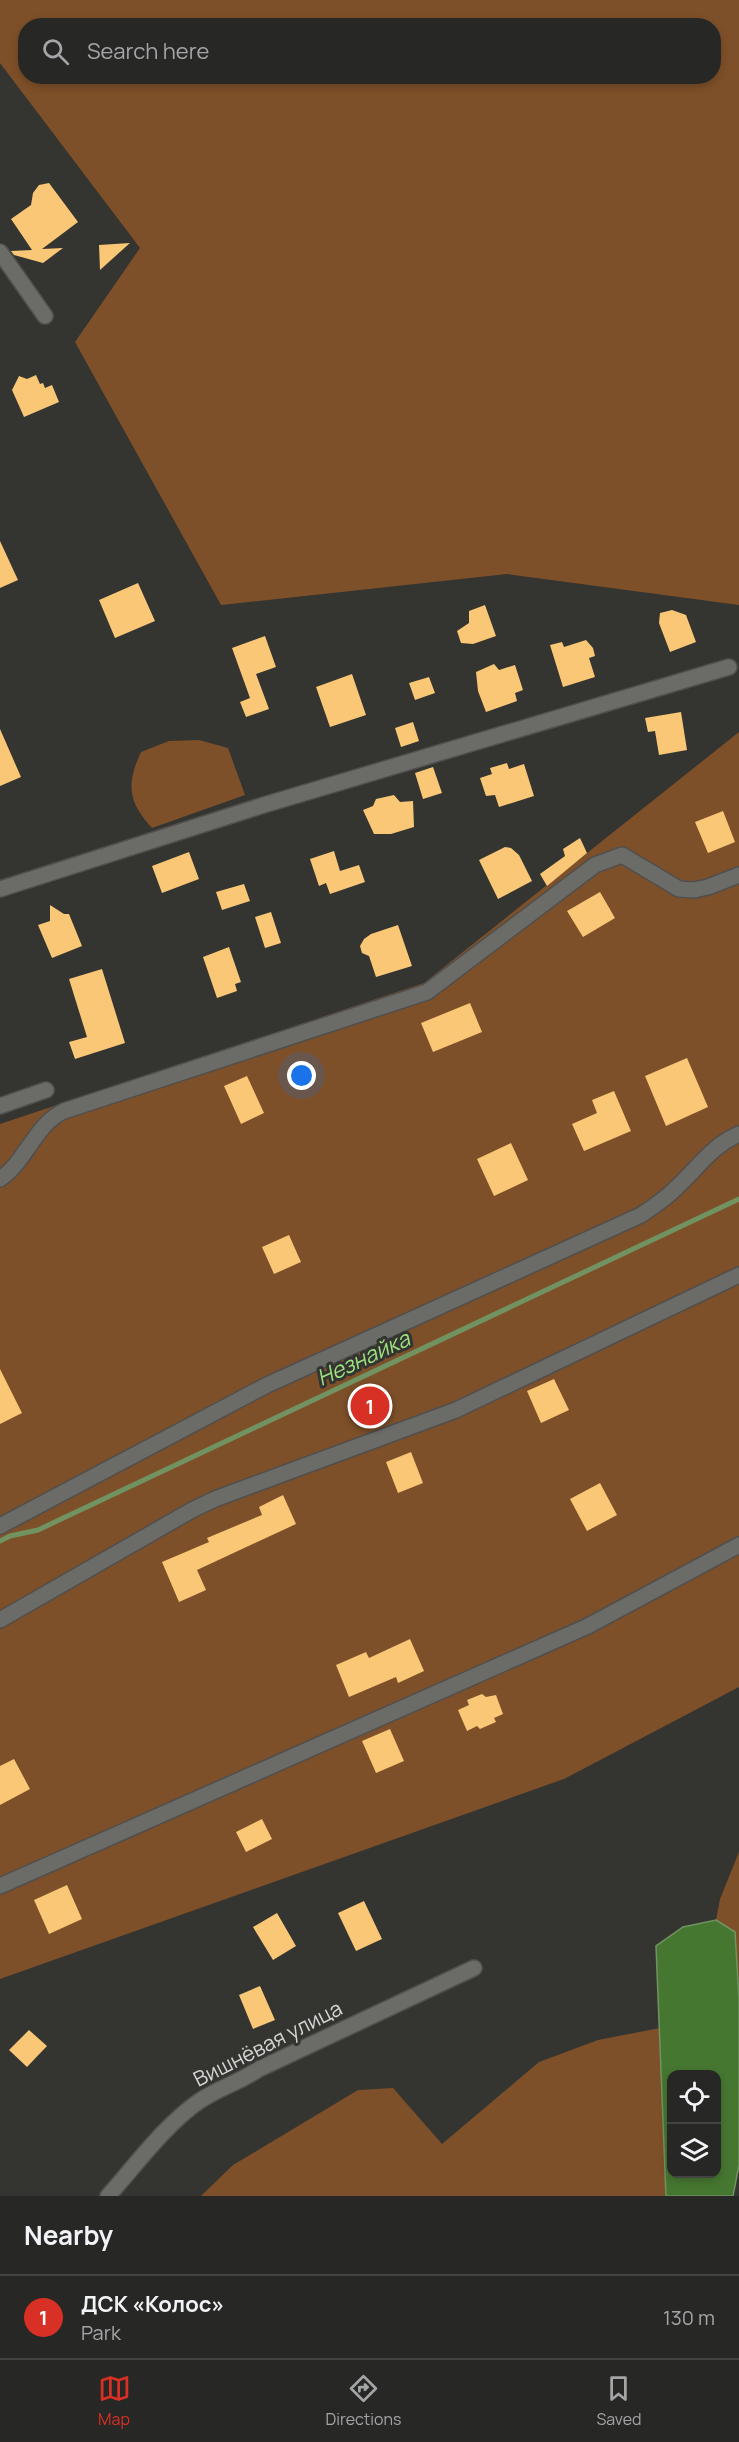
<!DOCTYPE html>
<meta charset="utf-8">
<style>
:root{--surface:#272725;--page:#2f2f2d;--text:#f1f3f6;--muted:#a4a5a7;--line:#434442;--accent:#d93025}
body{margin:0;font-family:Manrope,sans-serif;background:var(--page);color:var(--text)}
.controls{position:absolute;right:18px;bottom:18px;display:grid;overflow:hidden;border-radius:12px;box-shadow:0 3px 9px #0003}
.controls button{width:54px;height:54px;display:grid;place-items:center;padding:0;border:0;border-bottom:2px solid var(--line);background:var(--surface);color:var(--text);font:30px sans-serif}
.you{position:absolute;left:302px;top:1076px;width:21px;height:21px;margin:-15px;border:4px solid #fff;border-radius:50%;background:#1a73e8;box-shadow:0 0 0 9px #1a73e833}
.badge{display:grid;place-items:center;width:39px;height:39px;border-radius:50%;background:var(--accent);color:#fff;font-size:20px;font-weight:700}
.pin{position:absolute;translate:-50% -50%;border:3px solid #fff;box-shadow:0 2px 6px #0006}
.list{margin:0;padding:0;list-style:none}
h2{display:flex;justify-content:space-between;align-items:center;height:78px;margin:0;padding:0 24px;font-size:26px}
h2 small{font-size:20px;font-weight:400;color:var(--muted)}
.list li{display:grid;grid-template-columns:39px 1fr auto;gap:18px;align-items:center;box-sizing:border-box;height:84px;padding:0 24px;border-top:2px solid var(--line)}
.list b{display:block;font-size:22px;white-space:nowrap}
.list p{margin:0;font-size:20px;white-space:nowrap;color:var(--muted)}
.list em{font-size:20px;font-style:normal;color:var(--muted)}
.icon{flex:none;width:33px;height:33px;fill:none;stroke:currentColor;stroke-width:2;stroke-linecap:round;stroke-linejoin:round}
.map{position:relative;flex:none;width:739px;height:2196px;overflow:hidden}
.search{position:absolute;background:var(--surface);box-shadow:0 3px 9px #0003;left:18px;right:18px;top:18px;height:66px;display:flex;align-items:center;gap:15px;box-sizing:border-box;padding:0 21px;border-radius:24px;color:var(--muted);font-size:22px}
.sheet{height:162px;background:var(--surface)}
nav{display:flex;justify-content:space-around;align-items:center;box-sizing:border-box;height:84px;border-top:2px solid var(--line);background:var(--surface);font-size:16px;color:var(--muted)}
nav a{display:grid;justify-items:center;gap:3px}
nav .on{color:var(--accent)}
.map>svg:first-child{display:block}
.green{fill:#7e5029;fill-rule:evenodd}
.water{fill:#467731;stroke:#719361;stroke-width:1.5;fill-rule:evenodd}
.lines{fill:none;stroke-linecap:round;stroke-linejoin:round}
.stream{stroke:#719361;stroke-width:5}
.building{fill:#f9c776}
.street-casing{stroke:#504f4d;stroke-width:18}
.street{stroke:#6b6b68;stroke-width:15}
.labels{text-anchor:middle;stroke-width:6;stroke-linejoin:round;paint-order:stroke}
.street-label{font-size:21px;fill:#d4d4d2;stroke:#343431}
.water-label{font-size:22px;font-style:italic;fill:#9de281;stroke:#343431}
</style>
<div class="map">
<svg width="739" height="2196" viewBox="0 0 739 2196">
<rect width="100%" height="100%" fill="#343431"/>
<path class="green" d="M0 0H739V605L507 574 221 605 75 342 140 248 0 63ZM26 26H714V76H26Z
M739 732V1687L564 1779 0 1979V1124L424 983Z
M199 740 228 748 245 795 152 828C128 802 126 784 141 752L169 741Z
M739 1852V2061L735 1932 716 1920 720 1899Z
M660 2028 666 2196H201L233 2165 358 2090 393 2088 442 2144 539 2062 598 2040Z"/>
<path class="water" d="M716 1920 735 1932 739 1998V2165L733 2196H666L656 1946 683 1927ZM672 2074H716V2174H672Z"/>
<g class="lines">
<path class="stream" d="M0 1541 10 1536 38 1530 739 1199"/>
</g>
<path class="building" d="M49 183 78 222 42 249 63 248 43 263 14 255 11 251 32 250 11 219 31 205 33 193 39 185Z
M130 243 100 270 99 245Z
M36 375 40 384 43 383 45 388 52 385 59 402 24 417 12 390 19 376 27 379Z
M0 541 18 580 0 588Z
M138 583 155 621 115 638 99 600Z
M485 605 496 636 473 644 461 643 457 631 469 623V611Z
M672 610 686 615 696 642 670 652 659 623 660 613Z
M265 636 276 667 256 674 269 709 246 717 240 702 250 698 232 648Z
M586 640 593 648 595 656 589 658 595 677 563 687 550 645 562 642 564 647Z
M494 664 499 670 515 665 523 690 515 693 517 701 486 712 478 691 476 672Z
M352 674 366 715 330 727 316 687Z
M429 677 435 693 415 700 409 683Z
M681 712 687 750 659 755 655 731 648 732 645 718Z
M413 722 419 741 401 747 395 728Z
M0 729 21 777 0 786Z
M507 763 509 769 524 764 534 796 499 807 495 795 486 796 480 778 492 774 490 768Z
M433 767 442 793 423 799 415 773Z
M394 795 400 802 413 801 414 827 391 834H374L363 810 373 806 376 799Z
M723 811 735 842 708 853 695 822Z
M580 838 587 853 547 886 540 874 565 856 563 849Z
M505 847 511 848 519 855 532 881 498 899 479 860Z
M334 851 340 871 359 865 365 882 330 894 326 883 319 886 310 859Z
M189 852 199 879 162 893 152 866Z
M244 884 250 901 222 910 216 892Z
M600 892 615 918 583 937 567 911Z
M50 905 64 914H69L82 946 52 958 38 925 50 921Z
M271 912 281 943 265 948 255 917Z
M398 925 412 966 376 977 369 956 362 953 360 946 364 939 371 934Z
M229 947 241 982 235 984 237 991 217 998 203 957Z
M102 969 125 1043 75 1059 69 1042 87 1037 69 979Z
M470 1003 482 1032 433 1052 421 1023Z
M687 1058 708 1107 666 1126 645 1076Z
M247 1076 264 1113 241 1124 224 1086Z
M614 1091 631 1131 584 1151 572 1124 597 1113 592 1100Z
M511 1143 528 1180 494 1196 477 1159Z
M289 1235 301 1262 274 1274 262 1247Z
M0 1369 22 1413 0 1424Z
M554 1379 569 1410 541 1423 527 1391Z
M411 1452 423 1483 398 1493 386 1462Z
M600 1483 617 1515 587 1531 570 1499Z
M283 1495 296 1524 197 1570 206 1590 179 1602 162 1562 209 1542 207 1538 262 1515 259 1507Z
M410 1639 424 1671 398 1683 396 1677 349 1697 336 1665 366 1652 369 1658Z
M482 1694 486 1697 496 1695 503 1714 494 1718 496 1722 480 1729 477 1726 467 1731 458 1710 469 1705 467 1700Z
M390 1729 404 1761 376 1773 362 1741Z
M14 1759 30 1789 0 1805V1766Z
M262 1819 272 1839 246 1852 236 1832Z
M67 1885 82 1919 49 1934 34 1900Z
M364 1901 382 1939 356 1951 338 1913Z
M277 1913 296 1946 273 1960 253 1927Z
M260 1986 275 2020 253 2029 239 1995Z
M29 2030 47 2046 27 2067 9 2050Z"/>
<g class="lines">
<defs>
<path id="street" d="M0 252 45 316
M0 889 267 804 729 667
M0 1106 46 1090
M0 1179C26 1162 35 1124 64 1111L427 992 595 865 622 855 679 889 694 890 708 887 739 875
M0 1526 267 1385 641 1215C653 1207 665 1199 675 1189 697 1169 711 1146 739 1134
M0 1620 192 1510 215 1499 456 1410 739 1275
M0 1886 588 1626 739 1545
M108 2196C136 2165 163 2127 198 2102 218 2088 238 2083 259 2069L474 1968"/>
</defs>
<use href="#street" class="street-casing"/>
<use href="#street" class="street"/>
</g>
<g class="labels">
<g class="street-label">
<text transform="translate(268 2044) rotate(-27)" y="7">Вишнёвая улица</text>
</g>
<g class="water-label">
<text transform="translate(363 1358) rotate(-25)" y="8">Незнайка</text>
</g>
</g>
</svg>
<div class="controls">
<button><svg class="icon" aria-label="locate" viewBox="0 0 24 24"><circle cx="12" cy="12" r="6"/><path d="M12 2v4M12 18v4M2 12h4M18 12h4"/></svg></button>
<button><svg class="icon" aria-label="layers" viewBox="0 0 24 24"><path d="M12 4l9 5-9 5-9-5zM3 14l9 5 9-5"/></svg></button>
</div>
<div class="you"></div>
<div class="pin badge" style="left:370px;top:1406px">1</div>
<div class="search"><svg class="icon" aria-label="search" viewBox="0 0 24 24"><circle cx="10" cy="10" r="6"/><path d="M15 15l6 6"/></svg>Search here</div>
</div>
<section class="sheet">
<h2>Nearby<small></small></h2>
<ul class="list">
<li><span class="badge">1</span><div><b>ДСК «Колос»</b><p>Park</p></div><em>130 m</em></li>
</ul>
</section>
<nav>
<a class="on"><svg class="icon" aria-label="map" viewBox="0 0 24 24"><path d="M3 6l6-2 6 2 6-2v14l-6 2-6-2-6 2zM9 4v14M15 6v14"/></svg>Map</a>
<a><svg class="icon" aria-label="directions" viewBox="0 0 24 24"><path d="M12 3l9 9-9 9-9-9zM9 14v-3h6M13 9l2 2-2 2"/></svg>Directions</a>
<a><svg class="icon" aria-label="saved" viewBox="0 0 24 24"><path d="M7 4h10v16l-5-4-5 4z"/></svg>Saved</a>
</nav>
